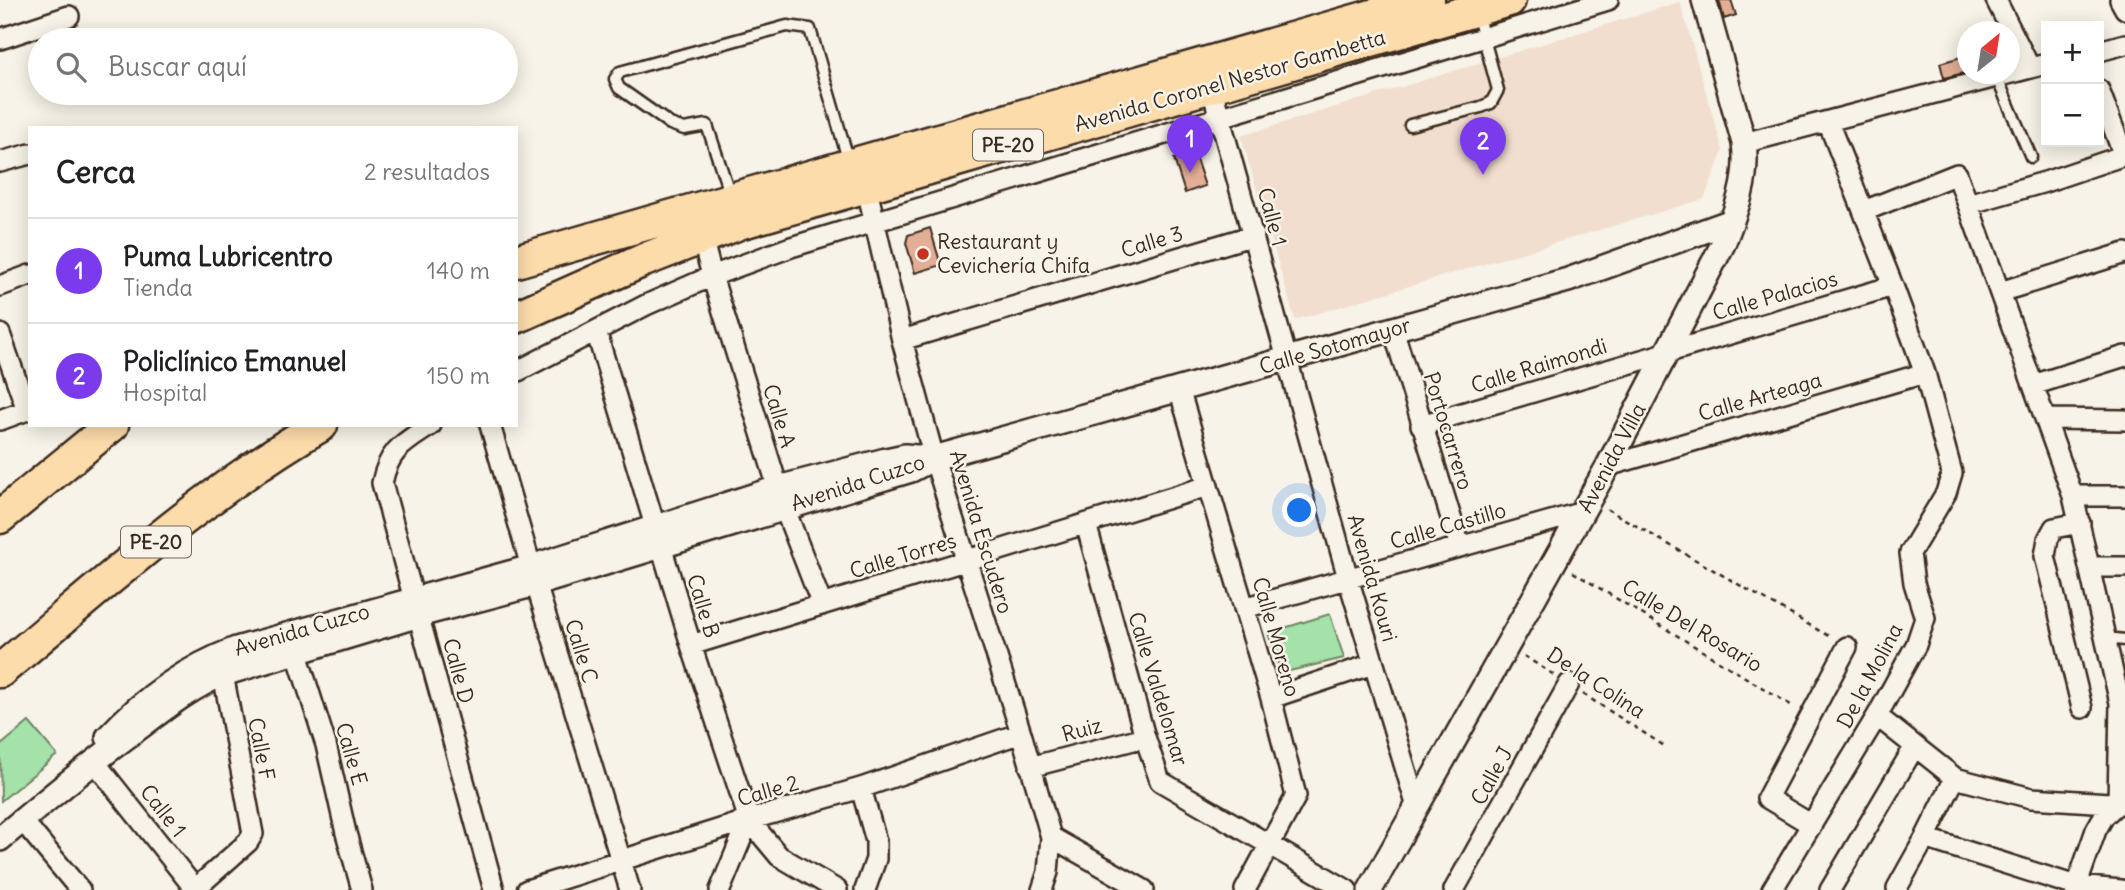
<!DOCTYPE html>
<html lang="es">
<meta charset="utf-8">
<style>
:root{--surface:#fff;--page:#f6f6f6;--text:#202124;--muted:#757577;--line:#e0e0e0;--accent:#7c3aed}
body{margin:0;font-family:Delius,sans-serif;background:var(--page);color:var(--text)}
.controls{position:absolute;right:21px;top:21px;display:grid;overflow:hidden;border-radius:0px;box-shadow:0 4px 18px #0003}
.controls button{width:63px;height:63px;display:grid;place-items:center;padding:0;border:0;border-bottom:2px solid var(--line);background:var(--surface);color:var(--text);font:35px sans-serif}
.compass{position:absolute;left:1957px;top:21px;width:63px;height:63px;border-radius:50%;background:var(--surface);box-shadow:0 4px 18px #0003;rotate:30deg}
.you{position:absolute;left:1300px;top:511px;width:24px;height:24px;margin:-18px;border:5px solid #fff;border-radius:50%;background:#1a73e8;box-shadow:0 0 0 10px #1a73e833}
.badge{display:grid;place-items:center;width:46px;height:46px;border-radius:50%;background:var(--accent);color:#fff;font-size:23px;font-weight:700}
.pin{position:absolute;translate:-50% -58px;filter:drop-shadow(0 2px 4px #0008)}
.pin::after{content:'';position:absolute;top:37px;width:24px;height:21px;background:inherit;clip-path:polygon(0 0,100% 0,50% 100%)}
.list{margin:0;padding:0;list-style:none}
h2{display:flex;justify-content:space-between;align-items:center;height:91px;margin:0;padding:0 28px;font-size:30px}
h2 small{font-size:23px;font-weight:400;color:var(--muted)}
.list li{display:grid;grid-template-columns:46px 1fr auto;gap:21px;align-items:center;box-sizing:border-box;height:105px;padding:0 28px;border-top:2px solid var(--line)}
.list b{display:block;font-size:26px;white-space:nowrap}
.list p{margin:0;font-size:23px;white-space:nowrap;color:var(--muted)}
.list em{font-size:23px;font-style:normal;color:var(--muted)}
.icon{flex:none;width:38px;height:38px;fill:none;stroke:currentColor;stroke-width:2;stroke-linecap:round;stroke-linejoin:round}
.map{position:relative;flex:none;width:2125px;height:890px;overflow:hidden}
.search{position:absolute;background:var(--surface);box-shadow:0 4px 18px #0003;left:28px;top:28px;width:490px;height:77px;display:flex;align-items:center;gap:18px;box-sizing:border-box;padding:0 24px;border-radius:38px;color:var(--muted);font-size:26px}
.panel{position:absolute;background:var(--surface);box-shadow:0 4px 18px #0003;left:28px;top:126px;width:490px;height:301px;border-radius:0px}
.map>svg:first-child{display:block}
.built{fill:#f1decf}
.green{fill:#a4e2aa;stroke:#708664;stroke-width:2}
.building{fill:#e3ae96;stroke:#3b2a1e;stroke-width:2}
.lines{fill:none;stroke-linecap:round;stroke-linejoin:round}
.service-casing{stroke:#3b2a1e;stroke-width:15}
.minor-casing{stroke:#3b2a1e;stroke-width:24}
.tertiary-casing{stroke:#3b2a1e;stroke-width:28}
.trunk-casing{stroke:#3b2a1e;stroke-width:37}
.path{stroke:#3b2a1e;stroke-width:2.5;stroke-dasharray:5 5;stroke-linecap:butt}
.service{stroke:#f7f3e8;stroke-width:10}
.minor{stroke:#f7f3e8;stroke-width:19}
.tertiary{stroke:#f7f3e8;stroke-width:23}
.trunk{stroke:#fddcac;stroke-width:32}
.poi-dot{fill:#c8321e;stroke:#f7f3e8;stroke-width:2.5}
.labels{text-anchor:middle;stroke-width:5;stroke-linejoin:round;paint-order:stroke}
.shield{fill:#f7f3e8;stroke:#73665b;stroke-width:2}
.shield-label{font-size:19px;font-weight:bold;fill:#3b2a1e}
.street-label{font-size:21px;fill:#3b2a1e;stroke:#f7f3e8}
.poi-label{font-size:21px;fill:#3b2a1e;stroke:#f7f3e8;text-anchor:start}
</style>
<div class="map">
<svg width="2125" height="890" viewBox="0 0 2125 890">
<rect width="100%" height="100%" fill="#f7f3e8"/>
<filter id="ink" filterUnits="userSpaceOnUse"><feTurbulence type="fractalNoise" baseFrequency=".0143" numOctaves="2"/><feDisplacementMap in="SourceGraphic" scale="14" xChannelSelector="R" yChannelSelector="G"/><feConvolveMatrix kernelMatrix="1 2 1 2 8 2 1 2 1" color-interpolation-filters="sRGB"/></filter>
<g filter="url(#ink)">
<path class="built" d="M1680 2 1723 151 1704 199 1295 320 1241 136Z"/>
<path class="green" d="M1330 614 1344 658 1281 673 1268 633Z
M29 722 57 755 1 801 0 746Z"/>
<path class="building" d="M1719 0H1731L1736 15 1724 19Z
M1968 55V72L1944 78 1940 63Z
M1194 153 1205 186 1185 193 1174 159Z
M930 228 941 265 915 273 906 243 908 235Z"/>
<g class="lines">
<defs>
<path id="service" d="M1997 78 2031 157
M1410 125 1481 107 1491 103 1498 90 1477 13
M730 195 707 125 684 129 670 124 619 88 615 79 620 72 787 26 810 29 849 162
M2105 638 2125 640"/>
<path id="minor" d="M1996 0 2030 68
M2120 0 2125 9
M0 39 69 16
M2099 51 2125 44
M1211 86 1348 578 1417 807
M2099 90 2124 156
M1744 143 2046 64
M0 162 30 154
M866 185 902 340 934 458 1021 733 1051 837 1048 872 1042 890
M1968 204 2045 182 2125 155
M1864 211 1957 174 2073 496 2120 703 2118 803 2104 816 2096 830 2075 890
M702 237 712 276 784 507 822 605
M0 286 30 275
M2000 292 2125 253
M1393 329 1460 547
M596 331 691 645 749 820 720 890
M0 334 27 410
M902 340 1254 235
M516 372 646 305 712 276 791 247 1608 0
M2033 385 2125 356
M1179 389 1271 698 1296 796 1245 890
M2047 419 2125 420
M0 420 30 409
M431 425C404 443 389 449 382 483L494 890
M490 425 536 584 630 890
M1421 425 1893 286
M1608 466 1925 373
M2073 496H2125
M2080 523 2054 528 2048 539 2045 556 2082 708
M1086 524 1145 737 1160 781 1347 890
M2090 567H2125
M1244 608 1583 512
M292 638 326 745 346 833 362 890
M691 645 1208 486
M1271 698 1373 664
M1877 716 1955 778 2031 798 2125 804
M94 761 195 889
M1030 767 1145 737
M861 788 876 841V859L865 890
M22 820 80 890
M749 820 779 856 837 890
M1812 825 1767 798 1847 647
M1051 837 1144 890
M1925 838 2076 886 2121 890
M1897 888 1925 838 1955 778
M194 890 248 842 253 834 223 674
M527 890 749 820 861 788 1021 733
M1454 890 1569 684
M1772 890 1877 716 1916 645 1925 618 1914 583 1910 553 1946 493 1952 473 1925 373 1893 286 1828 122
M1830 890 1915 746"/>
<path id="tertiary" d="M108 737C144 698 186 668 236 649L531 567 778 488 886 460 905 456 917 457
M0 839C45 801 89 764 136 730 164 709 191 687 223 674L419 615 536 584 911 470 934 458 1568 280 1732 221
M1370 890 1608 466 1723 244C1736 211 1749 179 1744 143L1704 0"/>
<path id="trunk" d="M516 261 1428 0
M516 317 644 260 739 223 1509 0
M0 517 112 425
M0 671C102 586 205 492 321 425"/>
</defs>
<use href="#service" class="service-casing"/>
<use href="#minor" class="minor-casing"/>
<use href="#tertiary" class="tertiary-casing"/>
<use href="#trunk" class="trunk-casing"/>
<path class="path" d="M1607 509 1832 638
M1573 572 1794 707
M1524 656 1554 675
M1583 694 1666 747"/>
<use href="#service" class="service"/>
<use href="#minor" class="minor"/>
<use href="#tertiary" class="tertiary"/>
<use href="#trunk" class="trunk"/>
</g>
</g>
<circle class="poi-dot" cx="923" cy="254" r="7"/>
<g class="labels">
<g class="shield">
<rect x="973" y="129.5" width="70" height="31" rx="5"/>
<rect x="121" y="526.5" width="70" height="31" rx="5"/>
</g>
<g class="shield-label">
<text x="1008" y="152">PE-20</text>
<text x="156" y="549">PE-20</text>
</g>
<g class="street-label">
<text transform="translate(1230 81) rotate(-16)" y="7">Avenida Coronel Nestor Gambetta</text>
<text transform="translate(1272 217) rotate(75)" y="7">Calle 1</text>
<text transform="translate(1152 242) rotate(-17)" y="7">Calle 3</text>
<text transform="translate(1775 296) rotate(-16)" y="7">Calle Palacios</text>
<text transform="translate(1335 346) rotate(-16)" y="7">Calle Sotomayor</text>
<text transform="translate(1539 366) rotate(-17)" y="7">Calle Raimondi</text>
<text transform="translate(1760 397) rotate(-16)" y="7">Calle Arteaga</text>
<text transform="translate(779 416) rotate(73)" y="7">Calle A</text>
<text transform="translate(1448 431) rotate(73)" y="7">Portocarrero</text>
<text transform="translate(1612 458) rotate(-62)" y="7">Avenida Villa</text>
<text transform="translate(858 483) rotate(-18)" y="7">Avenida Cuzco</text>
<text transform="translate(1448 526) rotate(-16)" y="7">Calle Castillo</text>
<text transform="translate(981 532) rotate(73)" y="7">Avenida Escudero</text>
<text transform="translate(903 556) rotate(-17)" y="7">Calle Torres</text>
<text transform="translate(1372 578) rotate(74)" y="7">Avenida Kouri</text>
<text transform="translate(703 606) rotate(73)" y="7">Calle B</text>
<text transform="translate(1692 626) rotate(31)" y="7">Calle Del Rosario</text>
<text transform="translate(302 630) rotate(-16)" y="7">Avenida Cuzco</text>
<text transform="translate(1276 637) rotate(74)" y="7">Calle Moreno</text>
<text transform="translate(581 651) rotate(73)" y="7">Calle C</text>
<text transform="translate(458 671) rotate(75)" y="7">Calle D</text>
<text transform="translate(1870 676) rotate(-62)" y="7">De la Molina</text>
<text transform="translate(1596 683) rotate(33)" y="7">De la Colina</text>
<text transform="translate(1158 689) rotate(73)" y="7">Calle Valdelomar</text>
<text transform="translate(1082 730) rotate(-15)" y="7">Ruiz</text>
<text transform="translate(261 749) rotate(79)" y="7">Calle F</text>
<text transform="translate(351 754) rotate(74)" y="7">Calle E</text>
<text transform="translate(1492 776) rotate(-61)" y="7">Calle J</text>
<text transform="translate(768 791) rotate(-16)" y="7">Calle 2</text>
<text transform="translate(163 811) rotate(52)" y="7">Calle 1</text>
</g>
<g class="poi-label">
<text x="937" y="249">Restaurant y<tspan x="937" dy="24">Cevichería Chifa</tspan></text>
</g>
</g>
</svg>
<div class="controls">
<button>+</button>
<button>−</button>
</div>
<svg class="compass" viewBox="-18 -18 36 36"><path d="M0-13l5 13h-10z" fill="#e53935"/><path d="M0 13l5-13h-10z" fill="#757577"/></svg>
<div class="you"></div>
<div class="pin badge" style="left:1190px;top:173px">1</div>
<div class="pin badge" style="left:1483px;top:175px">2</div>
<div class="search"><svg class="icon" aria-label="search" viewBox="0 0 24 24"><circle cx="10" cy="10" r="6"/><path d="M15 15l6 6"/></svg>Buscar aquí</div>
<section class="panel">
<h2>Cerca<small>2 resultados</small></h2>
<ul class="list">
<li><span class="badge">1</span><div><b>Puma Lubricentro</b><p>Tienda</p></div><em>140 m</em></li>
<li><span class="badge">2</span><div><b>Policlínico Emanuel</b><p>Hospital</p></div><em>150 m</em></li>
</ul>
</section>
</div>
